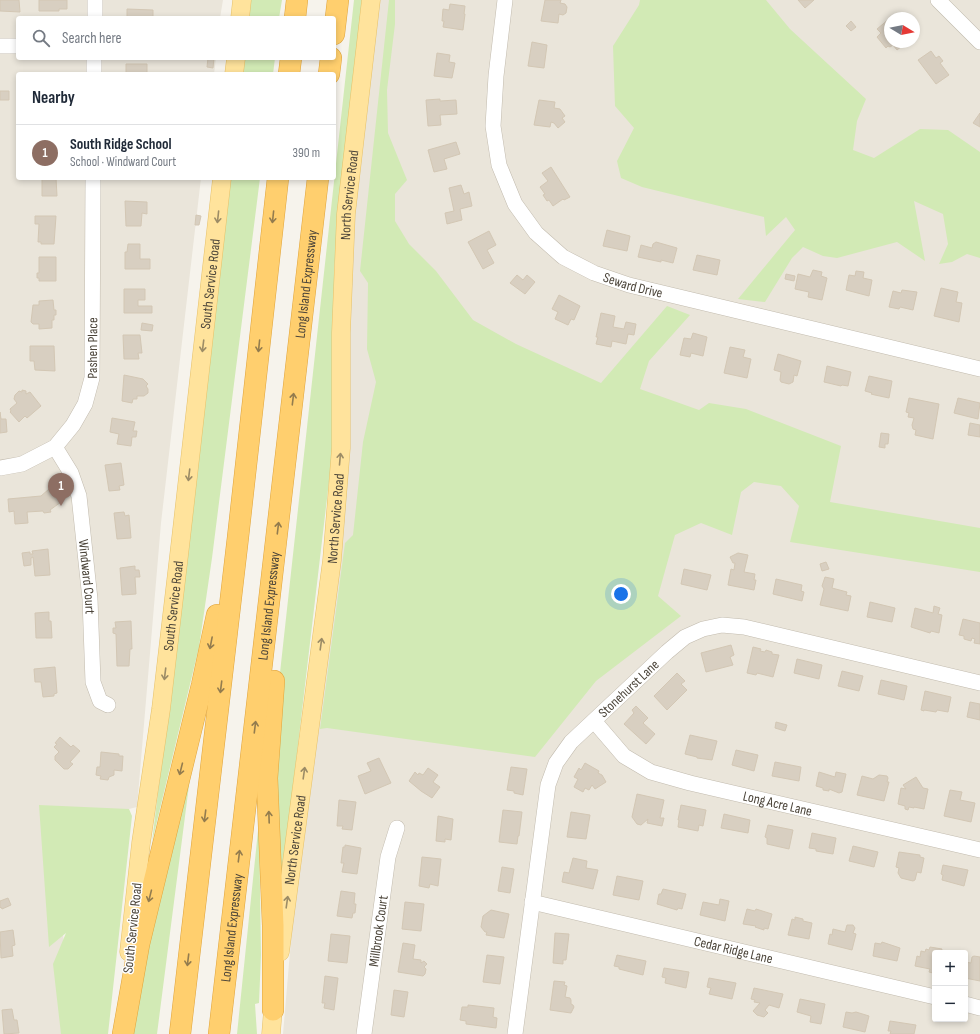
<!DOCTYPE html>
<meta charset="utf-8">
<style>
:root{--surface:#fff;--page:#f2f2f3;--text:#1f2937;--muted:#747a83;--line:#e0e1e3;--accent:#0b8043}
body{margin:0;font-family:"Sofia Sans Condensed",sans-serif;background:var(--page);color:var(--text)}
.controls{position:absolute;right:12px;bottom:12px;display:grid;overflow:hidden;border-radius:4px;box-shadow:0 2px 6px #0003}
.controls button{width:36px;height:36px;display:grid;place-items:center;padding:0;border:0;border-bottom:1px solid var(--line);background:var(--surface);color:var(--text);font:20px sans-serif}
.compass{position:absolute;left:884px;top:12px;width:36px;height:36px;border-radius:50%;background:var(--surface);box-shadow:0 2px 6px #0003;rotate:100deg}
.you{position:absolute;left:621px;top:594px;width:14px;height:14px;margin:-10px;border:3px solid #fff;border-radius:50%;background:#1a73e8;box-shadow:0 0 0 6px #1a73e833}
.badge{display:grid;place-items:center;width:26px;height:26px;border-radius:50%;background:var(--accent);color:#fff;font-size:13px;font-weight:700}
.pin{position:absolute;translate:-50% -33px;filter:drop-shadow(0 1px 2px #0008)}
.pin::after{content:'';position:absolute;top:21px;width:14px;height:12px;background:inherit;clip-path:polygon(0 0,100% 0,50% 100%)}
.list{margin:0;padding:0;list-style:none}
h2{display:flex;justify-content:space-between;align-items:center;height:52px;margin:0;padding:0 16px;font-size:17px}
h2 small{font-size:13px;font-weight:400;color:var(--muted)}
.list li{display:grid;grid-template-columns:26px 1fr auto;gap:12px;align-items:center;box-sizing:border-box;height:56px;padding:0 16px;border-top:1px solid var(--line)}
.list b{display:block;font-size:15px;white-space:nowrap}
.list p{margin:0;font-size:13px;white-space:nowrap;color:var(--muted)}
.list em{font-size:13px;font-style:normal;color:var(--muted)}
.icon{flex:none;width:22px;height:22px;fill:none;stroke:currentColor;stroke-width:2;stroke-linecap:round;stroke-linejoin:round}
.map{position:relative;flex:none;width:980px;height:1034px;overflow:hidden}
.search{position:absolute;background:var(--surface);box-shadow:0 2px 6px #0003;left:16px;top:16px;width:320px;height:44px;display:flex;align-items:center;gap:10px;box-sizing:border-box;padding:0 14px;border-radius:4px;color:var(--muted);font-size:15px}
.panel{position:absolute;background:var(--surface);box-shadow:0 2px 6px #0003;left:16px;top:72px;width:320px;height:108px;border-radius:4px}
.map>svg:first-child{display:block}
.residential{fill:#eae5da;fill-rule:evenodd}
.green{fill:#d2eab5}
.building{fill:#d8cfc1;stroke:#d3c7b4}
.lines{fill:none;stroke-linecap:round;stroke-linejoin:round}
.minor-casing{stroke:#c2bbae;stroke-width:16}
.major-casing{stroke:#e6c16a;stroke-width:19}
.highway-casing{stroke:#e0a43c;stroke-width:22}
.minor{stroke:#fff;stroke-width:15}
.major{stroke:#ffe39c;stroke-width:18}
.highway{stroke:#ffcf6e;stroke-width:21}
.oneway{stroke:#9c8c66}
.oneway2{stroke:#937c4e}
.labels{text-anchor:middle;stroke-width:3;stroke-linejoin:round;paint-order:stroke}
.street-label{font-size:14px;fill:#4b4439;stroke:#fff}
</style>
<div class="map">
<svg width="980" height="1034" viewBox="0 0 980 1034">
<rect width="100%" height="100%" fill="#f6f3ec"/>
<path class="residential" d="M0 0H223L220 18H18V58H216L214 74H18V178H201L161 523 137 807 48 829 77 1034H0Z
M380 0H980V1034H283L355 192ZM890 18H914V42H890ZM935 953H965V1019H935Z"/>
<path class="green" d="M248 0H282L279 18H247Z
M354 0H362L334 270V439L280 898 276 785 277 700Z
M389 0H395V24L387 90 388 133 407 180 395 194V221L409 244 436 271 473 320 516 344 601 383 667 306 690 315 649 361 640 389 699 410 709 403 746 409 841 446 830 502 980 528V572L790 542 799 506 781 486 754 482 741 492 732 535 701 523 675 535 658 596 681 616 596 681 535 757 327 728 320 729 345 543 353 535 363 442 376 382 367 349 368 283 360 271Z
M640 0H766L790 29 866 99 857 121 853 150 874 158 920 129 948 130 980 152V258L967 254 952 262 939 264 948 244 943 214 914 201 925 261 897 242 837 258 823 256 803 247 792 258 765 302 738 299 795 230 786 217 766 236 764 217 642 187 621 178 617 161 634 128 615 106 613 46 639 5Z
M242 58H275L273 74H241Z
M230 178H260L212 558 199 647 152 842 205 405Z
M192 762 157 1034H132L135 1004Z
M39 805 129 809 132 816 108 1034H61L53 964 66 933 49 947Z
M259 821 261 955 259 1003 255 1004 257 1034H237Z"/>
<path class="building" d="M0 0H19L20 12 0 11Z
M39 0H67V9H59V11H39Z
M545 0H561L560 3 565 4 567 7 566 13 563 15 559 14 558 23 541 21Z
M798 0H814L805 8Z
M450 4 465 6 464 14H465L463 30 443 27 444 21H442L443 9 449 10Z
M127 9 153 10V18H127Z
M889 19 890 42H907L897 50 893 45 890 47 888 46 886 48 877 37 881 33 877 29Z
M851 21 856 27 851 31 846 26Z
M532 42 547 45 544 68 528 66Z
M931 51 936 58 939 56 943 61 940 63 949 75 936 84 918 60Z
M437 53 450 55 449 62 455 63 452 78 434 76Z
M208 58H214L213 68 207 67Z
M126 64H147V74H126Z
M0 91H9V100H0Z
M440 99V101L456 100 457 114 440 115 441 125 428 126 426 100Z
M539 100 555 102 554 108 560 109 565 116 562 118 565 122 558 128 554 123 551 122 550 127 534 125Z
M980 113V127L973 123Z
M456 142 460 154 444 159 447 169 434 172 428 150Z
M551 167 570 197 564 200 563 199 553 206 549 200 547 201 543 195 545 194 540 187 548 181 542 173Z
M42 178H56L57 196H42Z
M461 185 464 194 469 192 472 206 460 209 462 220 447 224 445 213 454 211 449 188Z
M125 201 147 202V214L142 213 141 226H126Z
M196 215 201 216 199 225H195Z
M35 216H56L54 244H41V242H38L39 224H35Z
M607 230 630 236 627 251 603 246Z
M489 231 496 245 487 250 494 263 483 269 468 242Z
M656 242 677 248 673 263 661 260V262L638 257 641 245 652 248 653 244Z
M128 244H140V259H150V269H125V252H127Z
M697 255 720 260 717 275 693 270Z
M39 257H56V281H39V278H37V273H39Z
M813 270 822 272 821 276 827 278 822 300 808 297 809 292 795 289 798 274 810 277Z
M856 271 864 272 863 278 872 280 869 296 846 290 849 275 855 276Z
M786 274 795 276 794 281 785 279Z
M517 275 523 280 527 275 535 282 525 294 510 283Z
M941 288 958 292 956 302 962 303 959 322 934 316Z
M124 289H145V300H138V306H152V313H124Z
M902 290 917 292 913 310 900 307 899 309 889 307 893 291 901 293Z
M559 295 580 306 574 320 571 319 568 325 555 319 558 312 552 309Z
M53 300 54 310H56V315H54V320H52V328L39 329V324H33L31 322 33 305H39V301Z
M601 313 615 316 613 327 624 329 626 322 636 324 634 335 628 334 626 344 612 341 611 347 596 344 598 337H596Z
M142 323 153 325 152 331 141 330Z
M693 333 707 337 703 356 691 353 690 357 680 355 684 338 691 339Z
M123 335H140L142 353H138L139 359H124Z
M30 346H54L55 371 35 370 34 361H30Z
M730 347 745 350 743 357 751 359 747 378 724 373Z
M778 354 801 361 797 376 794 375 793 382 789 384 781 382 780 380 781 372 774 370Z
M827 366 851 372 848 386 842 385 841 386 824 382Z
M124 375 143 379 148 384 146 386 148 389V393L144 396H137V399H133L132 403 122 401Z
M869 376 892 381 889 398 875 395 871 394 872 393 865 391Z
M22 390 26 391V394L30 392 41 406 27 418 25 416 19 422 10 412 11 411 10 409 17 403 14 399 15 395 19 391 22 392Z
M909 398 939 404 933 439 915 435 916 430 913 429 912 425 914 418 908 417 909 413 906 412Z
M958 398 980 403 978 419 954 413Z
M0 412 1 419H6L7 432 0 433Z
M112 418 135 422 133 431H137L136 437H132L131 446 117 444 119 434 110 432Z
M970 423 980 425V437L968 435Z
M881 433 889 434 888 444H885V448L879 447Z
M121 463 124 485 119 486 120 490 109 491 105 465Z
M49 489 61 502 50 510 51 512 44 513 43 511 27 512 28 523 15 524 14 511 9 512 8 499 41 496Z
M124 512 125 516 129 515 131 538 117 539 114 513Z
M48 549 50 575 35 576 33 557 31 558V565L24 566 22 553 30 552V554H33L32 551Z
M738 553 748 555 744 572 755 574 754 580H756L754 590 728 585 731 569 734 570 735 563H733L730 557Z
M826 562 829 569 822 571 820 564Z
M135 566V570H139L140 577H135L136 594 122 595 120 568Z
M684 569 711 575 707 590 681 584Z
M825 577 834 579 832 588 847 592 846 595 851 596 848 611 820 605 824 589 822 586Z
M776 579 802 585 801 591 804 592 802 601 773 594Z
M870 602 895 608 892 622 867 617Z
M934 606 940 608 938 614 942 615 939 633 931 631 930 633 911 627 915 608 933 613Z
M49 612V621H51L52 638H36L35 613Z
M963 619 980 623V644L974 643 975 639 972 638 971 641 964 639V636L959 635Z
M131 621 132 649H130L129 666H117L116 634 113 633V628H116L115 622Z
M731 645 734 655 730 657 733 665 706 672 701 653Z
M753 647 761 649 760 651 765 652 766 650 772 652V654L779 655 773 677 757 673 756 675 747 673Z
M797 659 822 665 819 679 794 673Z
M55 667 57 693 54 694V696L43 697 41 682H35L34 669Z
M842 671 863 676 859 691 838 686Z
M677 673 685 681 681 684 687 690 667 710 654 696Z
M881 680 907 686 904 700 878 694Z
M925 691 951 697 948 712 937 710 936 712 924 710V711L921 710Z
M970 702 980 704V720L967 717Z
M636 706 648 718 643 723 655 734 646 744 624 724 634 713 632 710Z
M776 722 787 725 785 731 775 728Z
M690 735 717 741 712 760 697 758V757L685 754Z
M60 737 71 747 73 745 80 751 70 762 73 764 68 769H64L55 760V756L59 752 54 747 57 744 55 743Z
M736 750 758 755 754 771 732 765Z
M101 752 119 754V756H123L122 771 114 770V775L109 777 108 780 100 779 101 776 96 775 97 767H100Z
M379 758 391 783 365 794 358 776 371 771 367 763Z
M775 762 801 767 799 781 772 776Z
M585 763 599 771 598 773 602 775 606 782 595 789 592 785 589 790 585 788 583 792 574 787 578 779 574 777 579 768 581 770Z
M511 767 527 769 523 795 514 793V791L507 790Z
M428 768 438 775 433 782 440 787 432 798 421 791 409 781 415 772 418 775 419 773 423 775Z
M819 772 835 777 836 772 846 774 842 792 839 793 829 789V791L823 790V788L816 786Z
M879 775 887 776 888 778 887 782H889L884 801 857 795 862 776 873 779Z
M916 777 923 788 928 789 924 809 914 807V808L909 807 908 810 905 809V806L898 804 901 788 906 789 903 785Z
M950 790 962 792 960 800 975 803 971 822 944 816Z
M637 794 664 800 660 818H664L662 826 647 823 648 819 641 825 637 824 632 817Z
M339 800 356 802 352 830 342 829 343 826H337Z
M681 805 706 810 703 826 699 825 698 831 678 827 679 820H678Z
M503 810 522 812 519 836H518L517 844 499 842Z
M571 812 590 815 586 839 567 837Z
M724 814 750 820 748 833 721 828Z
M438 816 453 819 451 840 445 839V842L436 841Z
M768 825 793 830 789 849 767 844V838L765 837Z
M812 833 836 838 833 854 816 851V849L809 848Z
M345 845 361 848 357 874 342 872 344 863H341L343 847H345Z
M853 846 878 852 874 867 849 861Z
M899 852 920 855V857L924 858 921 873 917 872 915 880 913 881 901 878 898 873 899 868 896 867Z
M422 857 441 859 438 886 430 884 429 888 419 886Z
M573 858 587 861 586 868 598 870 593 889 562 882 564 872 569 873Z
M943 865 968 870 964 886 942 880 943 875 941 874Z
M502 867 514 869 510 893 498 891Z
M617 876 643 881 639 900 613 895Z
M663 889 686 894 682 909 678 908 677 910 657 904 659 894H661Z
M341 891 355 893 354 904H356L355 913H353L352 918 337 916Z
M8 898 11 905 2 909 1 907 0 908V901Z
M720 899 729 901 725 921 700 915 703 902 719 905Z
M405 902 424 904 421 931 402 929Z
M747 909 755 911 756 909 772 914 768 929 764 928V930L755 927 756 926 743 924Z
M491 910 509 914 504 938 486 935 487 932H485L481 927 483 916Z
M795 917 803 919V921L812 923 809 939 788 935 792 919 795 920Z
M847 925H853L855 928 853 933 856 934 852 950 828 944 830 934 832 935 833 929 845 932Z
M13 930 15 945 12 946 13 956 1 958 0 932Z
M555 933 569 934 566 960H563V964L553 963Z
M331 934 350 936 347 963 328 961Z
M882 942 900 948 897 961 873 956 875 943 881 944Z
M403 943 415 945 413 959 421 960V963L424 961 427 964 424 967 426 969 425 974 423 976 398 972Z
M930 947 942 949 941 953H935V970H934L933 973 929 972 930 969 915 966 917 956 920 957 921 951 925 952 926 949 929 950Z
M487 955 504 957 500 984 483 982Z
M617 955 646 961 643 975 619 969V967L614 966Z
M974 956 980 957V981L965 978V962L971 963 972 957Z
M664 968 689 972 686 988 665 983 666 978 662 977Z
M325 976 338 978 334 1010 324 1008 325 1003H322Z
M709 978 736 983 732 999 709 994 711 988 707 987Z
M554 981 565 982 564 985 567 986 565 997 570 998 571 1000V1004L573 1005 574 1007 571 1013 550 1010Z
M754 988 783 994 779 1008 769 1005 765 1010 768 1013 764 1017 757 1015 753 1011 760 1003 754 1002 755 1000 751 999Z
M394 990 408 992 404 1017 391 1015Z
M800 999 825 1004 821 1024 810 1022 811 1016 797 1012Z
M468 1005 494 1008 493 1017 497 1018 496 1028 466 1024V1021L460 1020 462 1007H468Z
M12 1009 14 1020H17L19 1033 4 1034 2 1010Z
M846 1012 852 1013 856 1012 869 1016 865 1032 843 1027Z
M890 1021 916 1025 914 1034H890L891 1031H888Z"/>
<g class="lines">
<defs>
<g id="minor">
<path id="s1" d="M505 0 496 76 493 126 499 165 515 204 536 233 563 257 594 273 629 285 980 369"/>
<path d="M938 0 980 42"/>
<path d="M95 18V0"/>
<path d="M0 46H18"/>
<path d="M94 74V58"/>
<path id="s2" d="M55 447 71 473 79 496 90 599 93 682 100 701 108 705"/>
<path id="s3" d="M0 468 22 464 55 447 73 425 85 404 92 378 93 178"/>
<path id="s4" d="M594 721 624 756 651 772 690 783 980 850"/>
<path id="s5" d="M532 902 935 997"/>
<path d="M965 1004 980 1008"/>
<path id="s6" d="M364 1034 388 857 397 828"/>
<path id="s7" d="M515 1034 548 785 556 763 571 742 667 652 685 637 703 629 722 625 744 627 980 683"/>
</g>
<g id="major">
<path d="M240 18 242 0"/>
<path d="M234 74 236 58"/>
<path id="s8" d="M129 952 141 843 161 709 181 538 222 178"/>
<path id="s9" d="M280 952 332 560 341 448V333L346 214 371 0"/>
<path d="M271 1034 274 997"/>
</g>
<g id="highway">
<path d="M295 18 297 0"/>
<path d="M334 34 338 0"/>
<path d="M289 74 291 58"/>
<path d="M329 74 331 58"/>
<path d="M273 1010V926L267 778 274 681"/>
<path d="M123 1034 139 944 202 685 217 615"/>
<path d="M180 1034 238 537 278 178"/>
<path id="s10" d="M219 1034 318 178"/>
</g>
</defs>
<use href="#minor" class="minor-casing"/>
<use href="#major" class="major-casing"/>
<use href="#highway" class="highway-casing"/>
<use href="#minor" class="minor"/>
<use href="#major" class="major"/>
<use href="#highway" class="highway"/>
</g>
<defs><path id="oneway-shaft" d="M-6 0H5M1.5-3L5.5 0L1.5 3" fill="none" stroke-width="1.6" stroke-linecap="round" stroke-linejoin="round"/></defs>
<g class="oneway">
<use href="#oneway-shaft" transform="translate(218 217) rotate(96)"/>
<use href="#oneway-shaft" transform="translate(203 346) rotate(97)"/>
<use href="#oneway-shaft" transform="translate(340 459) rotate(-85)"/>
<use href="#oneway-shaft" transform="translate(189 475) rotate(97)"/>
<use href="#oneway-shaft" transform="translate(321 644) rotate(-82)"/>
<use href="#oneway-shaft" transform="translate(165 674) rotate(97)"/>
<use href="#oneway-shaft" transform="translate(304 773) rotate(-82)"/>
<use href="#oneway-shaft" transform="translate(287 902) rotate(-82)"/>
</g>
<g class="oneway2">
<use href="#oneway-shaft" transform="translate(273 217) rotate(96)"/>
<use href="#oneway-shaft" transform="translate(259 346) rotate(96)"/>
<use href="#oneway-shaft" transform="translate(293 399) rotate(-83)"/>
<use href="#oneway-shaft" transform="translate(278 528) rotate(-83)"/>
<use href="#oneway-shaft" transform="translate(211 643) rotate(101)"/>
<use href="#oneway-shaft" transform="translate(221 687) rotate(97)"/>
<use href="#oneway-shaft" transform="translate(255 727) rotate(-83)"/>
<use href="#oneway-shaft" transform="translate(181 769) rotate(104)"/>
<use href="#oneway-shaft" transform="translate(205 816) rotate(97)"/>
<use href="#oneway-shaft" transform="translate(269 817) rotate(-92)"/>
<use href="#oneway-shaft" transform="translate(239 856) rotate(-83)"/>
<use href="#oneway-shaft" transform="translate(150 896) rotate(104)"/>
<use href="#oneway-shaft" transform="translate(188 960) rotate(97)"/>
</g>
<g class="labels">
<g class="street-label">
<text dy="5" stroke="none"><textPath href="#s9" startOffset="761">North Service Road</textPath></text>
<text dy="5" stroke="none"><textPath href="#s8" startOffset="673">South Service Road</textPath></text>
<text dy="5" stroke="none"><textPath href="#s10" startOffset="755">Long Island Expressway</textPath></text>
<text dy="5" stroke="none"><textPath href="#s1" startOffset="356">Seward Drive</textPath></text>
<text dy="5" stroke="none"><textPath href="#s3" startOffset="169">Pashen Place</textPath></text>
<text dy="5" stroke="none"><textPath href="#s9" startOffset="437">North Service Road</textPath></text>
<text dy="5" stroke="none"><textPath href="#s2" startOffset="136">Windward Court</textPath></text>
<text dy="5" stroke="none"><textPath href="#s8" startOffset="349">South Service Road</textPath></text>
<text dy="5" stroke="none"><textPath href="#s10" startOffset="431">Long Island Expressway</textPath></text>
<text dy="5" stroke="none"><textPath href="#s7" startOffset="379">Stonehurst Lane</textPath></text>
<text dy="5" stroke="none"><textPath href="#s4" startOffset="208">Long Acre Lane</textPath></text>
<text dy="5" stroke="none"><textPath href="#s9" startOffset="113">North Service Road</textPath></text>
<text transform="translate(132 928) rotate(-84)" y="5">South Service Road</text>
<text dy="5" stroke="none"><textPath href="#s10" startOffset="107">Long Island Expressway</textPath></text>
<text dy="5" stroke="none"><textPath href="#s6" startOffset="104">Millbrook Court</textPath></text>
<text dy="5" stroke="none"><textPath href="#s5" startOffset="207">Cedar Ridge Lane</textPath></text>
</g>
</g>
</svg>
<div class="controls">
<button>+</button>
<button>−</button>
</div>
<svg class="compass" viewBox="-18 -18 36 36"><path d="M0-13l5 13h-10z" fill="#e53935"/><path d="M0 13l5-13h-10z" fill="#747a83"/></svg>
<div class="you"></div>
<div class="pin badge" style="left:61px;top:506px;background:#8d6e63">1</div>
<div class="search"><svg class="icon" aria-label="search" viewBox="0 0 24 24"><circle cx="10" cy="10" r="6"/><path d="M15 15l6 6"/></svg>Search here</div>
<section class="panel">
<h2>Nearby<small></small></h2>
<ul class="list">
<li><span class="badge" style="background:#8d6e63">1</span><div><b>South Ridge School</b><p>School · Windward Court</p></div><em>390 m</em></li>
</ul>
</section>
</div>
